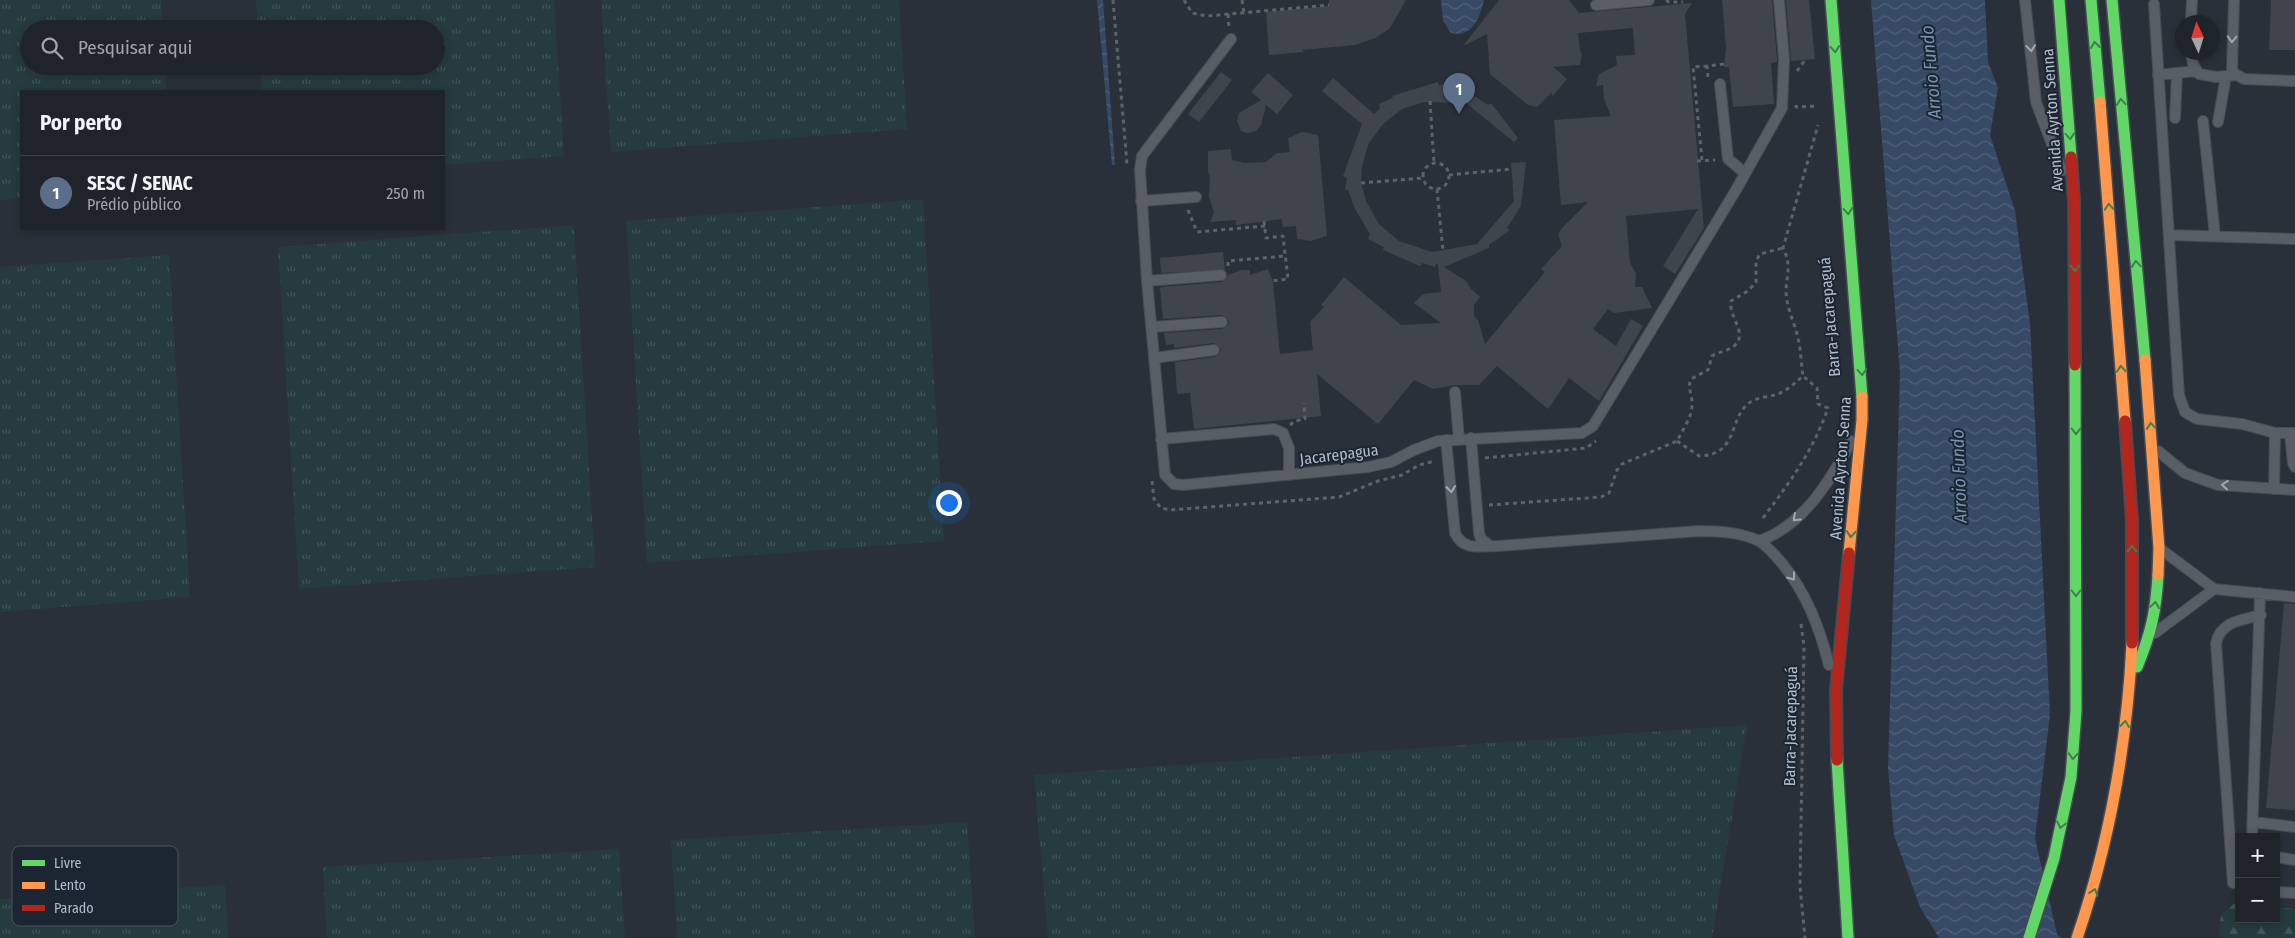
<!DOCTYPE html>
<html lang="pt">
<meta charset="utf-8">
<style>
:root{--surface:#1f242b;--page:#272c33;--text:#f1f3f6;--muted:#a1a4a9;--line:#3c4147;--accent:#bca0f2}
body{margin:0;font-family:"Fira Sans Condensed",sans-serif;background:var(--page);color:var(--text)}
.controls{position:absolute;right:15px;bottom:15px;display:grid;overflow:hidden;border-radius:0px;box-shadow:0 2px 8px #0003}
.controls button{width:45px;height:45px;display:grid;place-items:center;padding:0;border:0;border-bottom:1px solid var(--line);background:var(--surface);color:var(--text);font:25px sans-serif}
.compass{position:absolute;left:2175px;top:15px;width:45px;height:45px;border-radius:50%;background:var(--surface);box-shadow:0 2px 8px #0003;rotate:356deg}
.you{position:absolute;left:948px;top:502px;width:18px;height:18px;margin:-12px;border:4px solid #fff;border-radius:50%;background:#1a73e8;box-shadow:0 0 0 8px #1a73e833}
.badge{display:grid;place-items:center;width:32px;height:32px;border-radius:50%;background:var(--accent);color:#fff;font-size:16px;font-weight:700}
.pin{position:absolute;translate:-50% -41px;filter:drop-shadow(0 1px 2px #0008)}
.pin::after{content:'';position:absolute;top:26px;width:18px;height:15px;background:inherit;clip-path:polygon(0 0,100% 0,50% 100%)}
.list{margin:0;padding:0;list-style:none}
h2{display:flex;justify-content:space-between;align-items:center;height:65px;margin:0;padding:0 20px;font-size:21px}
h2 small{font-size:16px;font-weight:400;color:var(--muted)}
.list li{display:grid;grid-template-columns:32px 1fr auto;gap:15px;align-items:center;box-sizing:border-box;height:75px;padding:0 20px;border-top:1px solid var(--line)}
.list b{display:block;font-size:19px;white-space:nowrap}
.list p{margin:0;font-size:16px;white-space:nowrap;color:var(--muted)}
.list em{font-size:16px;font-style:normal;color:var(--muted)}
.icon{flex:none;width:28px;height:28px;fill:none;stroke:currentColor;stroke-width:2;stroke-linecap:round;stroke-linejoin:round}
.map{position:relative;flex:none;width:2295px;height:938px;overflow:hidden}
.search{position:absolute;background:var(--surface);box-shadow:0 2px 8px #0003;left:20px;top:20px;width:425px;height:55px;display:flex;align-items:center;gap:12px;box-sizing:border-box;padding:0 18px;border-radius:28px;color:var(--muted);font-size:19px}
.panel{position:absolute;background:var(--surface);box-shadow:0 2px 8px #0003;left:20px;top:90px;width:425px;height:140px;border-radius:0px}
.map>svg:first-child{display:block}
.grass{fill:url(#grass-tufts)}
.forest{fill:url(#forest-firs)}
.water{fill:url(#water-waves)}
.building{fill:#40454d}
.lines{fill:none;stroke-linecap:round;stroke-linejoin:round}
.lane-casing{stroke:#474c53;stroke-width:12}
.fast-casing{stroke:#464c54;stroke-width:14}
.slow-casing{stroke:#464c54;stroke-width:14}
.jam-casing{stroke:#464c54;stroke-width:14}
.path{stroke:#5d6369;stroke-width:3;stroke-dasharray:4 4;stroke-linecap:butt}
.lane{stroke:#595e66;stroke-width:10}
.fast{stroke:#63d668;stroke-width:11}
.slow{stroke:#ff974d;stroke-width:11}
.jam{stroke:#b3261e;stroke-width:11}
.oneway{stroke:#a1a9b6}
.oneway2{stroke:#407e4e}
.labels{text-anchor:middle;stroke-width:4;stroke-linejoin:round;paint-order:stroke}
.street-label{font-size:16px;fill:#b3bcca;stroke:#1c2633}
.water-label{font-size:18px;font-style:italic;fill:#7993b2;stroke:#1c2633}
.key{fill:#1c2633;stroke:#495360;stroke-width:1}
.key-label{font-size:14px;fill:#b3bcca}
</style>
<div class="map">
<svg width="2295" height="938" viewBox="0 0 2295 938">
<defs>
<pattern id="grass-tufts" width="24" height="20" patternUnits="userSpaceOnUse" patternTransform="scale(1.25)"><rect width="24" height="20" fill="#263b3f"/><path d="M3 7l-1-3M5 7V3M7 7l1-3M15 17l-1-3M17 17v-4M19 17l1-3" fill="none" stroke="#435559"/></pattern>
<pattern id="forest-firs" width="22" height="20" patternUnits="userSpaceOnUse" patternTransform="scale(1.25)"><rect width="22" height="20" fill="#263b3f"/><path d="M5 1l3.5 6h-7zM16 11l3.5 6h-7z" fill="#435559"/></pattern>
<pattern id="water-waves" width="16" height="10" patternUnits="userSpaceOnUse" patternTransform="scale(1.25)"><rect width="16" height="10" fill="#364a65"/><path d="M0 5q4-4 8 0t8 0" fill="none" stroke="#51627a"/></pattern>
</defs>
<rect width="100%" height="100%" fill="#293039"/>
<path class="grass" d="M0 0H161L162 29H29V66H165L166 91H21V198L0 200Z
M256 0H554L564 156 444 165V91H262L260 66H436V29H258Z
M601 0H899L907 129 611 152Z
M923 199 944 541 647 563 626 221Z
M574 225 595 567 299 589 278 247Z
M169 255 190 597 0 612V267Z
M1747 725 1712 938H1048L1034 775Z
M967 822 975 938H677L671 840Z
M619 849 625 938H327L323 867Z
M225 885 228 938H0V899Z"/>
<path class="forest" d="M2236 902H2239V919H2276V907L2295 909V938H2223L2219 933 2221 915Z"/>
<path class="water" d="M1097 0H1103L1115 165H1112Z
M1441 0H1484C1480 17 1473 38 1451 33L1443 21Z
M1871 0H1985L1988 62 1998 88 1990 135 2015 211 2030 324 2050 715 2035 838 2057 934 2061 938H1939L1920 907 1894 835 1888 768 1900 373Z"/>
<path class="building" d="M1329 0H1406L1390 28 1375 38 1355 45 1302 50 1304 52 1269 55 1266 12 1329 6Z
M1499 0H1569L1579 13 1692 3 1685 14 1704 228 1675 274 1663 266 1698 209 1626 216 1630 263 1636 273 1635 287H1642L1652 308 1614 313 1608 309 1593 329 1616 346 1631 319 1643 326 1599 401 1569 378 1548 409 1497 366 1479 385H1454L1433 389 1414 380 1378 424 1317 374 1321 416 1194 429 1190 393 1177 394 1175 362 1215 357 1220 353 1221 349 1214 343 1174 348V344L1166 345 1164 333 1222 329 1228 325 1229 321 1222 315 1163 319 1160 288 1162 287 1222 282 1228 275 1242 270H1250V275L1268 269 1273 282 1280 354 1313 350 1310 322 1324 307 1321 305 1344 277 1401 325 1441 323 1414 303 1423 294 1441 292 1438 264H1436L1435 267 1422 263 1420 266 1383 250 1384 247 1368 239 1370 234 1355 209 1348 190H1345L1347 178 1343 176 1362 124 1322 91 1333 78 1374 114 1380 108 1379 104 1393 98 1392 96 1438 82 1439 85 1448 83 1450 89 1474 91 1473 95 1488 105 1491 103 1518 138 1514 142 1466 103 1424 102 1402 109 1383 124 1369 143 1362 166 1361 183 1366 201 1379 224 1399 241 1432 252 1477 244 1514 201 1511 163 1526 162 1521 206 1507 228 1510 230 1489 245V248L1444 267 1466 281 1471 289 1480 297 1474 305V316L1478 320 1485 344 1545 272 1541 269 1562 246 1558 235 1561 229 1588 202 1561 205 1554 120 1611 116 1604 99 1603 85 1596 86 1599 74 1617 65 1616 56 1635 55 1633 28 1578 33 1580 51 1582 54 1580 65 1553 67 1567 79 1552 97V92L1537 107 1528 105 1490 74 1487 34 1463 46Z
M1722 0H1772L1777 59V62L1771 63 1774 104 1733 107 1729 67H1724L1726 48Z
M1786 0H1809L1815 59 1791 61Z
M2271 0H2295V50H2269Z
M1221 72 1232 80 1199 122 1188 114Z
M1268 73 1293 95 1277 114 1266 105 1261 125 1256 131 1247 133 1241 131 1237 121 1239 113 1261 100 1251 92Z
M1302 132 1318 135 1327 236 1311 241 1297 239 1296 226 1283 227 1282 219 1236 225V220L1210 222 1214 213 1209 196 1210 177 1208 172V151L1231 149 1232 160 1244 163 1266 162 1277 153 1290 152 1288 138Z
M1223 252 1225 270 1161 273 1160 258Z
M2284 603 2295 604V810L2266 808Z"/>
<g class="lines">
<defs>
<path id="lane" d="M2025 0 2036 102 2062 171
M2234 0 2232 72 2244 79 2295 81
M2154 4 2179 395 2185 412 2197 419 2242 424 2275 433H2295
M1596 5 1649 0
M2191 22 2192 0
M1231 39 1142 156 1140 170 1147 281 1165 475 1174 484 1183 485 1368 467 1391 462 1414 450 1438 441 1582 433 1593 426 1736 190 1782 108 1784 59 1779 0
M2191 52 2193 64 2199 74 2216 77 2237 75
M2158 75 2196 71
M1720 84 1728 159 1745 173
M2175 118 2177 73
M2203 121 2215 236
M2218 122 2226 76
M1141 201 1196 197
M2169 235 2295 239
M1147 281 1221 275
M1152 327 1222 322
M1154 358 1214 350
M1455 392 1459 440
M2290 433 2293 463 2295 467
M1471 438 1479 533 1481 539 1490 546
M1161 439 1274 429 1283 433 1289 448V475
M1446 440 1455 533C1463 551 1480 546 1498 546L1699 531C1719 531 1740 532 1759 541 1767 546 1775 555 1781 562 1807 594 1819 626 1829 665
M2158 451 2185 473 2218 485 2295 490
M2274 489 2275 433
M1759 541C1803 526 1831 480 1851 441
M2162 550 2214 589 2295 597
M2155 633 2214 589
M2253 822 2295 827
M2252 837 2260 593
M2276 857 2295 860
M2233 883 2216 643C2221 621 2242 620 2261 615
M2276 892 2295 893"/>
<path id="fast" d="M1831 0 1862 397
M2059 0 2071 157
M2091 0 2100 102
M2112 0 2145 360
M2137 667C2151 634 2156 611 2158 575
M1837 760 1848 938
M2029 938 2054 858 2071 777 2076 711 2075 365"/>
<path id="slow" d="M2100 102 2125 421
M2145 360 2159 548 2158 575
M1849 553 1862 420V397
M2077 938C2110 841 2127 745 2132 643"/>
<path id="jam" d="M2071 157 2074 202 2075 365
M2125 421 2132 521V643
M1837 760 1836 690 1849 553"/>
</defs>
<use href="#lane" class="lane-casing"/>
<use href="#fast" class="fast-casing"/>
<use href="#slow" class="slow-casing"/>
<use href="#jam" class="jam-casing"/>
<path class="path" d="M1113 0 1127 164
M1184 0 1192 13 1207 16 1329 5
M1242 0 1244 13
M1666 0 1669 2H1683
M1228 14 1229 29
M1797 71 1805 60
M1708 77 1707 66 1725 64
M1430 101 1434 164
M1796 105V107L1817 106
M1702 160 1693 67 1707 66
M1697 161 1715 160
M1423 176a13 13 0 1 1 26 0a13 13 0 1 1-26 0Z
M1449 175 1512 169
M1361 183 1423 178
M1437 189 1443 251
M1188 210 1197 232 1265 226
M1264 221 1266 238 1283 236 1288 279 1270 281
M1228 266V261L1285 256
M1290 425 1295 421 1305 419 1304 403
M1677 441 1699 456C1739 455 1728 419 1749 403 1757 397 1769 397 1778 394 1788 390 1795 383 1803 376 1801 363 1801 348 1797 334 1794 323 1789 312 1787 301 1783 280 1794 269 1783 248L1818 125
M1485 458 1586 448 1596 441
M1152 481 1154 499 1161 508 1170 510 1339 497 1378 481 1402 475 1419 465 1435 461
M1489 505 1601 497 1609 493 1617 470 1622 464 1677 441C1683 429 1693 416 1692 403 1692 393 1687 388 1691 379L1708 370 1712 356C1718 352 1728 351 1734 346 1749 334 1728 316 1731 301L1748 291 1756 282V261L1760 254 1783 248
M1763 518C1790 482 1813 451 1828 408L1818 404 1817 388 1803 376
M1801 624 1804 646 1800 886 1805 938"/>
<use href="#lane" class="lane"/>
<use href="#fast" class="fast"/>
<use href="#slow" class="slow"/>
<use href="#jam" class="jam"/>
</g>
<defs><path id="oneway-chevron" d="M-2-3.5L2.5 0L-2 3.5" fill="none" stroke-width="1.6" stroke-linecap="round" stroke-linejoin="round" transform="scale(1.25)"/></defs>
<g class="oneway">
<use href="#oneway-chevron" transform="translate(2232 39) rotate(92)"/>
<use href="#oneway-chevron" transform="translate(2031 48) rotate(84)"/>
<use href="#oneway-chevron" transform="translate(2225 485) rotate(-175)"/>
<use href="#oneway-chevron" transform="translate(1451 489) rotate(84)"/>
<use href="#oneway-chevron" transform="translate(1796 518) rotate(137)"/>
<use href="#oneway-chevron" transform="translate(1792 577) rotate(53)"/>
</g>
<g class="oneway2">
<use href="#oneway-chevron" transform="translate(2095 45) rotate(-96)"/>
<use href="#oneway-chevron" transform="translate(1835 49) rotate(85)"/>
<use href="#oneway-chevron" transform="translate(2121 102) rotate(-95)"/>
<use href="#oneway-chevron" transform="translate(2070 136) rotate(86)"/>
<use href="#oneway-chevron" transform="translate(2109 207) rotate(-94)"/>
<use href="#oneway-chevron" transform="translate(1848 211) rotate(85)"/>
<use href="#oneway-chevron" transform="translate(2136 264) rotate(-95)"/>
<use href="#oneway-chevron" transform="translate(2075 268) rotate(90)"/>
<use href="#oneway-chevron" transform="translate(2121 369) rotate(-94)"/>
<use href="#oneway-chevron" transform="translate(1862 372) rotate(86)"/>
<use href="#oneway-chevron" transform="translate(2151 426) rotate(-95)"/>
<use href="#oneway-chevron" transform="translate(2076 431) rotate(90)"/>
<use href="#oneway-chevron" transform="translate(1851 534) rotate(95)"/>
<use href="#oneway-chevron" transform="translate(2132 549) rotate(-90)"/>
<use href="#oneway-chevron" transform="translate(2076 593) rotate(90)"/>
<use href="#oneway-chevron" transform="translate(2155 605) rotate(-82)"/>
<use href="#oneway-chevron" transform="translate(2125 724) rotate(-83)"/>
<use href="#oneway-chevron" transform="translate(2073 756) rotate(94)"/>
<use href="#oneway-chevron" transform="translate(2061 825) rotate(102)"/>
<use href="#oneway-chevron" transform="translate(2094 892) rotate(-72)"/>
</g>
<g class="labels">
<g class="street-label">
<text transform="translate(2052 120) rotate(-94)" y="6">Avenida Ayrton Senna</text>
<text transform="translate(1829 317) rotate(-95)" y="6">Barra-Jacarepaguá</text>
<text transform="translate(1339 454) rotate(-7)" y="6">Jacarepagua</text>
<text transform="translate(1840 468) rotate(-86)" y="6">Avenida Ayrton Senna</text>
<text transform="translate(1790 726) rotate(-89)" y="6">Barra-Jacarepaguá</text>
</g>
<g class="water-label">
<text transform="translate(1931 72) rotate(-95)" y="6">Arroio Fundo</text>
<text transform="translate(1959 476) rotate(-92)" y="6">Arroio Fundo</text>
</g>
</g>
<rect x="12" y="846" width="166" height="80" rx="8" class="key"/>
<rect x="22" y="860" width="23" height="6" fill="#63d668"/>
<rect x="22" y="882" width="23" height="7" fill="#ff974d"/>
<rect x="22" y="905" width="23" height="6" fill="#b3261e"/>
<g class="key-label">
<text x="54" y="868">Livre</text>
<text x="54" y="890">Lento</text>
<text x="54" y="913">Parado</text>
</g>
</svg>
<div class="controls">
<button>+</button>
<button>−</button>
</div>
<svg class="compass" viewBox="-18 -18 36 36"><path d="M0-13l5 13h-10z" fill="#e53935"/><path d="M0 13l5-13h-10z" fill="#a1a4a9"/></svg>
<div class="you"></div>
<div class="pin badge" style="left:1459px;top:114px;background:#5c6f8a">1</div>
<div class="search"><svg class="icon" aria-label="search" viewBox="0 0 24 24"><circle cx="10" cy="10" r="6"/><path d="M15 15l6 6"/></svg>Pesquisar aqui</div>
<section class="panel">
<h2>Por perto<small></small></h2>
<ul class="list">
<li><span class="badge" style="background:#5c6f8a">1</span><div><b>SESC / SENAC</b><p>Prédio público</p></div><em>250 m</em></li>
</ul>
</section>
</div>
